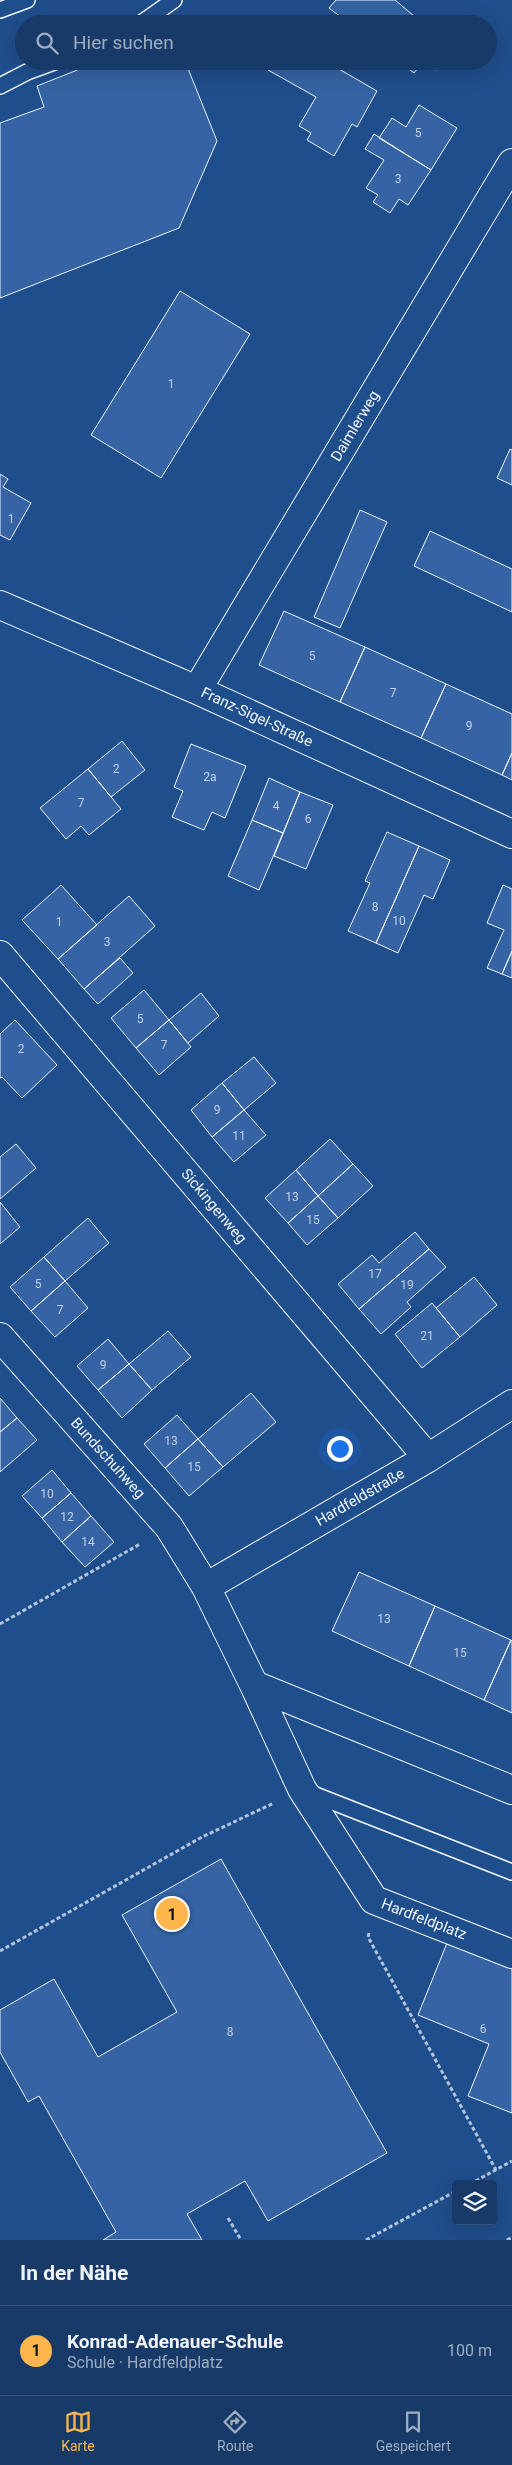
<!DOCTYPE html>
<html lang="de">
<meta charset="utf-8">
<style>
:root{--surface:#173a69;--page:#244571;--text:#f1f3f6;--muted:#9eadc0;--line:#36547d;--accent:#ffb74d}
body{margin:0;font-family:Roboto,sans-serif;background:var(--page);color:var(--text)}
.controls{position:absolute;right:15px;bottom:15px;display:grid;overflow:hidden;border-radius:5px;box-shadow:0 5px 20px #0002}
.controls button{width:45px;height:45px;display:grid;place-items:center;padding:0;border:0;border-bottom:1px solid var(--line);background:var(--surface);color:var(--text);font:25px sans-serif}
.you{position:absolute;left:339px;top:1448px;width:18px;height:18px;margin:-12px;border:4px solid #fff;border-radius:50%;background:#1a73e8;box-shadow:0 0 0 8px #1a73e833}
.badge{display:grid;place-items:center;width:32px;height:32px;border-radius:50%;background:var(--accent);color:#111;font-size:16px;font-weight:700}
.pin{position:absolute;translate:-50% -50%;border:2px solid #fff;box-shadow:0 1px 5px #0006}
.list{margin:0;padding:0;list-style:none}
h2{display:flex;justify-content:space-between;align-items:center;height:65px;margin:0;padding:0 20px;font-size:21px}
h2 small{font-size:16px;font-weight:400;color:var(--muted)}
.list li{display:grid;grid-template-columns:32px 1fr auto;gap:15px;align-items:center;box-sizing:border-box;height:90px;padding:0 20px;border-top:1px solid var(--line)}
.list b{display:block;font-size:19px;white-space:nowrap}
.list p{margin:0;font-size:16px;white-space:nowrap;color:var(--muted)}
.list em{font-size:16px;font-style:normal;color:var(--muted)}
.icon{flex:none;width:28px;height:28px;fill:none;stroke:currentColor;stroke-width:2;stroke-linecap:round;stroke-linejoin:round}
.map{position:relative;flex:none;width:512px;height:2240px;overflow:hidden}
.search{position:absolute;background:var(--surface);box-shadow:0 5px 20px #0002;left:15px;right:15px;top:15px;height:55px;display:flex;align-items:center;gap:12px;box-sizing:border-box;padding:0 18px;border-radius:28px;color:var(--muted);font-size:19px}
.sheet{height:155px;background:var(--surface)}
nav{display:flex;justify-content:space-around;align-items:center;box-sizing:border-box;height:70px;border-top:1px solid var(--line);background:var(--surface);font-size:14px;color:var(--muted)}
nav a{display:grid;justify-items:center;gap:2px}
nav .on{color:var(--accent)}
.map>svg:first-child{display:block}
.building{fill:#3563a3;stroke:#f2f6ff}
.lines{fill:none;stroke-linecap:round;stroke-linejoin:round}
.lane-casing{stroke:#f2f6ff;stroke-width:18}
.street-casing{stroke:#f2f6ff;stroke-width:30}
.path{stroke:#b3c4dc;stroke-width:3;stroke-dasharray:4 2.5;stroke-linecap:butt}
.lane{stroke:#1f4e8c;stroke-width:15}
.street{stroke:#1f4e8c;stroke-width:28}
.labels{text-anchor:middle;stroke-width:4;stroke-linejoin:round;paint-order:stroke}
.number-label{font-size:12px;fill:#c3d1e8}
.street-label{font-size:15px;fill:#f2f6ff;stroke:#1f4e8c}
</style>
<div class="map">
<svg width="512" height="2240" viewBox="0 0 512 2240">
<rect width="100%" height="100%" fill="#1f4e8c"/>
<path class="building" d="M336 0H395L420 21 419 24H350L329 8Z
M100 61H185L217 141 179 228 0 298V123L44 107 37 86Z
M276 61H325L377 91 357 127 352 124 334 156 307 140 311 133 299 126 316 97 268 70Z
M399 61H444L437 70 423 62 414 73Z
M419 105 457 128 431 170 379 138 392 118 406 127Z
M374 134 431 170 408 205 399 199 390 213 373 202 378 195 366 188 384 160 365 149Z
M180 291 250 334 161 478 91 435Z
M510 449 512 450V485L497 478Z
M0 474 8 479 3 487 31 503 10 540 0 535Z
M360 510 387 522 340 628 314 617Z
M430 531 512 569V612L414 566Z
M284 611 365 647 340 702 259 665Z
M365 647 446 684 421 738 340 702Z
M446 684 512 714V753L502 775 421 738Z
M122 741 145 770 111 797 88 769Z
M191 744 246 766 225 818 212 812 204 830 172 817 183 791 174 787Z
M512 753V780L502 775Z
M88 769 121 809 89 835 81 826 66 839 40 808Z
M269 778 300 792 283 833 252 820Z
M300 792 333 805 306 869 274 856Z
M252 820 283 833 259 890 228 876Z
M387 832 419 846 376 943 348 931 370 883 365 881Z
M419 846 450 860 433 899 424 895 398 953 376 943Z
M61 885 97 925 58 959 22 920Z
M503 885 512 889V951L502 974 487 968 504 930 487 923Z
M129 896 155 926 84 989 58 959Z
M512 951V978L502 974Z
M120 958 133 973 98 1004 84 989Z
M144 990 169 1020 136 1048 111 1018Z
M201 993 219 1016 188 1043 169 1020Z
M15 1020 57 1065 22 1098 2 1077 0 1078V1034Z
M169 1020 191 1047 159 1075 136 1048Z
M254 1057 276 1083 244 1110 222 1083Z
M222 1083 244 1110 212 1137 191 1110Z
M244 1110 266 1135 234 1162 212 1137Z
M330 1139 353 1164 318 1196 296 1170Z
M16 1144 36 1168 0 1199V1157Z
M353 1164 373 1186 338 1218 318 1196Z
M296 1170 318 1196 288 1223 265 1198Z
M318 1196 338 1218 307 1245 288 1223Z
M0 1202 20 1227 0 1244Z
M88 1218 109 1243 65 1281 44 1257Z
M415 1232 429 1249 359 1309 338 1284 372 1255 379 1263Z
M429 1249 446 1267 407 1302 411 1307 381 1334 359 1309Z
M44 1257 65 1281 31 1311 10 1287Z
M474 1277 497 1305 460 1337 436 1308Z
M65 1281 88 1308 55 1337 31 1311Z
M432 1303 460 1337 422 1368 395 1334Z
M168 1331 191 1357 152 1390 129 1364Z
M108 1339 129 1364 98 1390 77 1366Z
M129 1364 152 1390 122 1418 98 1390Z
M251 1393 276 1422 223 1467 198 1439Z
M0 1398 17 1418 0 1432Z
M177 1415 198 1439 165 1468 144 1444Z
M17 1418 37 1440 0 1472V1432Z
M198 1439 223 1467 189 1496 165 1468Z
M52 1470 71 1493 42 1518 22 1496Z
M71 1493 91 1516 62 1542 42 1518Z
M91 1516 114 1542 85 1567 62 1542Z
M359 1572 435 1606 409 1666 332 1631Z
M435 1606 511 1640 484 1700 409 1666Z
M511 1640 512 1641V1713L484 1700Z
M221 1859 387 2153 268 2221 245 2181 187 2214 202 2240H103L116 2232 39 2096 28 2102 0 2052V2010L54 1979 98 2057 177 2012 122 1915Z
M447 1943 512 1969V2113L468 2096 489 2044 418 2015Z"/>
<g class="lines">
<defs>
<path id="lane" d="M0 10 27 0
M140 24 174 0
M0 86 27 72 57 61
M305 1791 512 1872"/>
<path id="street" d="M0 605 197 690 512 834
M197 690 512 163
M0 955 428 1458
M0 1337 169 1527 206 1587 254 1685 302 1789 374 1900 512 1954
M206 1587 428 1458 512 1404
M254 1685 512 1790"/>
</defs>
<use href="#lane" class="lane-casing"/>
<use href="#street" class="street-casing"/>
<path class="path" d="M0 1624 140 1544
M369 1933 368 1937 496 2170
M0 1951 202 1837 274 1803
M470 2184 512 2161
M228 2218 241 2240
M366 2240 456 2191
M507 2240 512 2237"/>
<use href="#lane" class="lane"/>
<use href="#street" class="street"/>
</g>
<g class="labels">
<g class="number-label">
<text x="418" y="137">5</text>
<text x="398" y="183">3</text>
<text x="171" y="388">1</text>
<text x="11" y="523">1</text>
<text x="312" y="660">5</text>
<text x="393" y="697">7</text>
<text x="469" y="730">9</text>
<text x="116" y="773">2</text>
<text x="210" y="781">2a</text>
<text x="81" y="807">7</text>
<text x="276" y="810">4</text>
<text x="308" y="823">6</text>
<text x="375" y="911">8</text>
<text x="399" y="925">10</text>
<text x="59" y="926">1</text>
<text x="107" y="946">3</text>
<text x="140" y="1023">5</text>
<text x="164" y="1049">7</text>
<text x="21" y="1053">2</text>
<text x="217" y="1114">9</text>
<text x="239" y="1140">11</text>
<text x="292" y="1201">13</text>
<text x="313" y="1224">15</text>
<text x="375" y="1278">17</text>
<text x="38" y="1288">5</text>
<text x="407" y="1289">19</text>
<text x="60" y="1314">7</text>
<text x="427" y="1340">21</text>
<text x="103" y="1369">9</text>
<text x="171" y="1445">13</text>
<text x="194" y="1471">15</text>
<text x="47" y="1498">10</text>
<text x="67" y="1521">12</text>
<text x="88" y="1546">14</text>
<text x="384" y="1623">13</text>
<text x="460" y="1657">15</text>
<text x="483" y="2033">6</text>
<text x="230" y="2036">8</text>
</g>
<g class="street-label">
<text transform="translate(355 426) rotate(-59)" y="5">Daimlerweg</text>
<text transform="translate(257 717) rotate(25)" y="5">Franz-Sigel-Straße</text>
<text transform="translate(214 1206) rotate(50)" y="5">Sickingenweg</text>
<text transform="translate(108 1458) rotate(48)" y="5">Bundschuhweg</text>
<text transform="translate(360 1497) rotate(-30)" y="5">Hardfeldstraße</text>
<text transform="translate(424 1919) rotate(21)" y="5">Hardfeldplatz</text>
</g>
</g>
</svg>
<div class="controls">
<button><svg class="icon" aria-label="layers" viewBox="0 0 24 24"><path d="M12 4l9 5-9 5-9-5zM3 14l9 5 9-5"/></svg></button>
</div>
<div class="you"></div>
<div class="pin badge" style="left:172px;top:1914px">1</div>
<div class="search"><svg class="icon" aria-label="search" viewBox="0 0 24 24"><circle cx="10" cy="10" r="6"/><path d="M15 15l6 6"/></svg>Hier suchen</div>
</div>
<section class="sheet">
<h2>In der Nähe<small></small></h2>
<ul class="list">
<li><span class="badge">1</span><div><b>Konrad-Adenauer-Schule</b><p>Schule · Hardfeldplatz</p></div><em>100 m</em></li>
</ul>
</section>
<nav>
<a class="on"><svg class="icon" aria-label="map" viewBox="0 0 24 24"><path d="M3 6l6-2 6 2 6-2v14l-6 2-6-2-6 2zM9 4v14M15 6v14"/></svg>Karte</a>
<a><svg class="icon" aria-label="directions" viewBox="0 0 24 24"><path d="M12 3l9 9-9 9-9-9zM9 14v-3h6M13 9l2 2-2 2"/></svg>Route</a>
<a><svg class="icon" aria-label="saved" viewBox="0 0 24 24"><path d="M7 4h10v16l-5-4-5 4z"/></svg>Gespeichert</a>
</nav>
